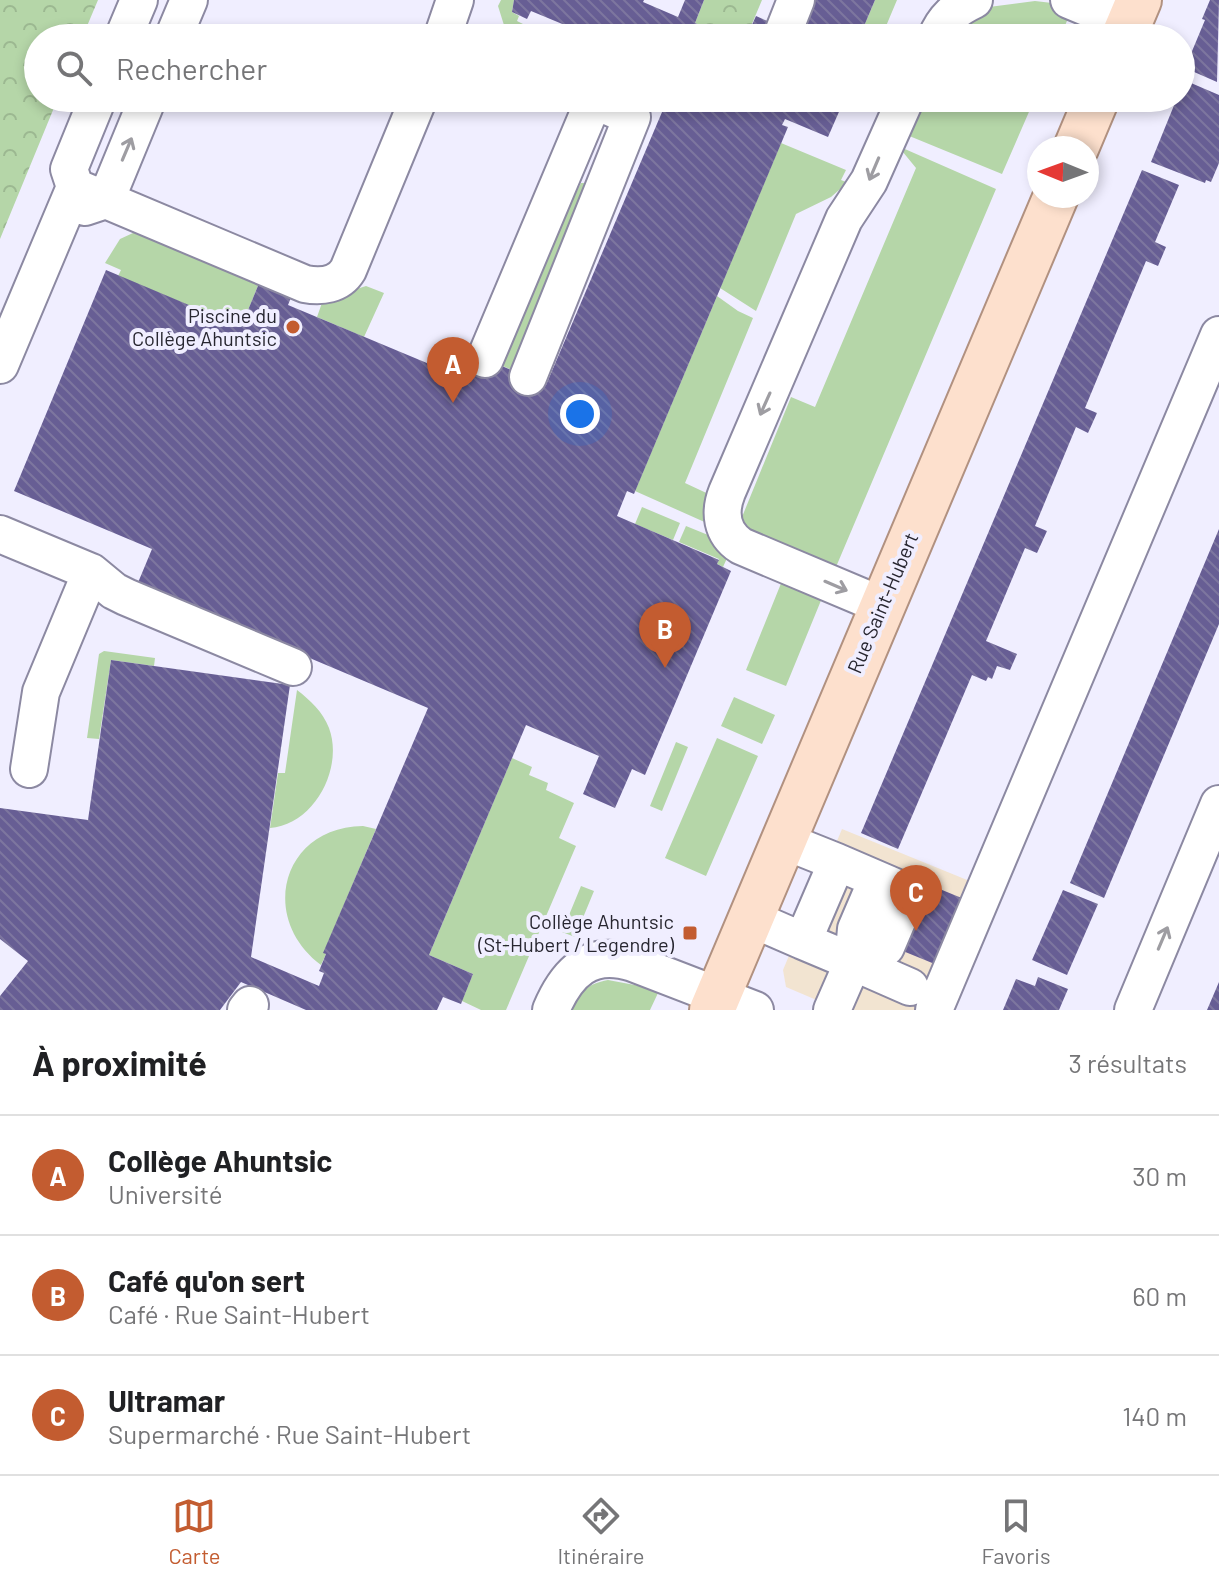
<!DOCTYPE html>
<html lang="fr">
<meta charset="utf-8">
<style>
:root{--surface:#fff;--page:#f6f6f6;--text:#202124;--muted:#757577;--line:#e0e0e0;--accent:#c35c30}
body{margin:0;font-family:Barlow,sans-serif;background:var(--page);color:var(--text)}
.compass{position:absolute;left:1027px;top:136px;width:72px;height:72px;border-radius:50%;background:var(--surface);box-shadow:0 4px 12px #0003;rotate:271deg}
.you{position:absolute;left:580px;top:414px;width:28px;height:28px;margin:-20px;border:6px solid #fff;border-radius:50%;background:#1a73e8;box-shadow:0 0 0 12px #1a73e833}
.badge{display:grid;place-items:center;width:52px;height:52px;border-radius:50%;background:var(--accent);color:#fff;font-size:26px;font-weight:700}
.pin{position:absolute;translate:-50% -66px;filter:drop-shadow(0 2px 4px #0008)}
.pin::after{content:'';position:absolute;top:42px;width:28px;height:24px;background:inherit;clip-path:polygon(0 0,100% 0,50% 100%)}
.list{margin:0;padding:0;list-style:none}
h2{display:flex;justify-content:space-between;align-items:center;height:104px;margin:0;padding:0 32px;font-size:34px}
h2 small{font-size:26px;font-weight:400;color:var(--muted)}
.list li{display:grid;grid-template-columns:52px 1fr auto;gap:24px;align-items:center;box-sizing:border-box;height:120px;padding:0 32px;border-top:2px solid var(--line)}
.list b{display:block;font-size:30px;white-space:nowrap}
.list p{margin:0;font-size:26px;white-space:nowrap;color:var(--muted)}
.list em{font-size:26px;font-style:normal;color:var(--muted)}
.icon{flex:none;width:44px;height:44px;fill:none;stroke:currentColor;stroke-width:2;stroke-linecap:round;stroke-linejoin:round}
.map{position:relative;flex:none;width:1219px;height:1010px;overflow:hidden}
.search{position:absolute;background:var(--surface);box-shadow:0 4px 12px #0003;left:24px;right:24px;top:24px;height:88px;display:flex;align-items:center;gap:20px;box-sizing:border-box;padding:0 28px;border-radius:44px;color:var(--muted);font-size:30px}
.sheet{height:464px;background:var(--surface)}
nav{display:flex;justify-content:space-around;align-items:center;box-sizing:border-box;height:112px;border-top:2px solid var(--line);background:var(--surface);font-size:22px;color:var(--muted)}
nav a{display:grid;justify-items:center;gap:4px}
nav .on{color:var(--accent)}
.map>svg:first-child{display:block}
.commercial{fill:#f2e4d1}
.green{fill:#b5d6a8}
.park{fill:url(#park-crowns)}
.building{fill:url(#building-back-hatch)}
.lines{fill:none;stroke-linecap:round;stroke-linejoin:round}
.minor-casing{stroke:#8c89a2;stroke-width:40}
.major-casing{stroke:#b19180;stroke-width:48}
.minor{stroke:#fff;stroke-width:36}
.major{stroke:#fde0cd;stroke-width:44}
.oneway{stroke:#9e9da2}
.poi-dot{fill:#c35c30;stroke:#f0eeff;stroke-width:3}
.labels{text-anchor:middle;stroke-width:8;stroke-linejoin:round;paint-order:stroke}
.poi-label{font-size:20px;fill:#272630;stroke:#f0eeff;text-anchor:end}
.street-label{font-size:20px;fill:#272630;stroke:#f0eeff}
</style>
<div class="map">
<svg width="1219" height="1010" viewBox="0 0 1219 1010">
<defs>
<pattern id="park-crowns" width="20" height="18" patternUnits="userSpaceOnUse" patternTransform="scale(2)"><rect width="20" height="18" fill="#b5d6a8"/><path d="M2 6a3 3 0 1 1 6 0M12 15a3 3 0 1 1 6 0" fill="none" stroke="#9cb891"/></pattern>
<pattern id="building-back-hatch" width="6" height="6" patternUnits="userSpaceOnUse" patternTransform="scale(2)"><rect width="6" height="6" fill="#675e94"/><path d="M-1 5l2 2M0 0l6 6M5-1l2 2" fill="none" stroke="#7d769f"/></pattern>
</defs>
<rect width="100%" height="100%" fill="#f0eeff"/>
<path class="commercial" d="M842 829 977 884 924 1010H840L786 987 783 970Z"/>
<path class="green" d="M501 0H514L512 12 519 16 517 21 529 27 523 38H508L498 6Z
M875 0H897L881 38H859Z
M1035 1 1052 3 1071 11 1060 38H946L989 7Z
M917 98H1035L1002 174 902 133Z
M781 143 846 170 841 180 846 182 851 175 855 176 831 197 796 214 756 311 720 288Z
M898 146 996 189 836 567 748 533 743 525 742 517 791 397 815 407 916 168Z
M581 183H587L512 370 498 364 547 250Z
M133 233H145L260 281 241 327 118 276 121 270 105 263 120 239Z
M366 286 384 293 364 337 317 317 323 300Z
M717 296 738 311 753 318 685 483 715 497 709 524 635 491Z
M642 507 680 523 673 540 635 524Z
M686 526 713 537 728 556 723 567 717 564 719 559 679 542Z
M782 581 822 598 786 686 746 670Z
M104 651 155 658 154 666 111 660 99 739 87 738 99 654Z
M297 690C310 700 323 712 329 728 344 768 314 825 270 828L278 773H285Z
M734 697 775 715 762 744 721 726Z
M717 738 758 756 706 876 665 858Z
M676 742 688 747 662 811 650 806Z
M512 758 532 767 529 775 548 783 546 790 574 803 559 838 576 846 506 1010H481L462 1001 473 974 429 955Z
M363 826 376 829 324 952 326 954 321 965C258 918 282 827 363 826Z
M581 886 594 891 575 937 562 932Z
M608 980 640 986 658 993 650 1010H569C580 992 587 984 608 980Z"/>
<path class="park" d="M0 0H98L82 38H38V98H58L0 239Z
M704 0H762L746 38H730L695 23Z"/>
<path class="building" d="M514 0H644L643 2 678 17 685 0H704L695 23 730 38H596L531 11 527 19 512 12Z
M812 0H875L859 38H795Z
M1210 0H1219L1217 82 1185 68 1205 20 1202 19Z
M756 16 772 23 766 38H746Z
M1184 80 1219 95V163L1211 182 1206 180 1205 183 1151 162 1177 98H1181Z
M668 98H845L828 137 785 119 782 125 788 127 634 494 627 491 617 516 719 560 717 564 731 571 645 775 632 769 615 808 583 794 599 756 526 725 429 955 473 974 461 1004 443 997 437 1010H306L241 982 220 1010H0V996L28 961 0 939V808L88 820 111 660 290 685 251 957 319 986 324 973 319 971 326 954 323 953 428 708 137 585 152 549 14 491 106 270 241 327 260 281 292 295 288 305 446 371 447 369 460 374 469 352 546 385Z
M1142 170 1179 185 1155 242 1166 247 1158 266 1146 261 1085 408 1097 413 1088 433 1076 427 1035 526 1047 531 1037 553 1025 548 986 641 1017 654 1010 670 997 666 992 679 988 677 986 681 972 675 898 849 861 833Z
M1219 529V624L1104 898 1070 883Z
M925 883 969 901 942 967 898 949Z
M1063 890 1098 904 1067 975 1032 960Z
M1038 977 1068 989 1059 1010H1003L1016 979 1035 986Z
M1219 982V1010H1207Z"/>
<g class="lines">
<defs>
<path id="minor" d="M1069 0 1129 25
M123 38 139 0
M173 38 189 0
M442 38 455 0
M781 38 796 0
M936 38C944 18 955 9 974 0
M75 187 305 284C321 287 339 285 348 270L419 98
M85 207 106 200 148 98
M485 359 594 100 590 98
M0 365 75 187 69 169 98 98
M528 377 632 117 594 100
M0 534 91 572 41 692 29 769
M91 572 114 591 126 597 293 667
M881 605 741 546C721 533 719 512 727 492L844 219 869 181 906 98
M837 862 909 893 886 947 853 962
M750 918 803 941 837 862 782 840
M803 941 853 962 832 1010
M853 962 856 929 877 880
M853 962 910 987
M246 1010 250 1005
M551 1010C567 972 590 949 633 963L755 1010
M934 1010 1219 335
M1133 1010 1219 804"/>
<path id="major" d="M1123 38 1139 0
M1076 148 1097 98
M712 1010 1056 196"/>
</defs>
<use href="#minor" class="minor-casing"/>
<use href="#major" class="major-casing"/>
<use href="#minor" class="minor"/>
<use href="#major" class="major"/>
</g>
<defs><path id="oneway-shaft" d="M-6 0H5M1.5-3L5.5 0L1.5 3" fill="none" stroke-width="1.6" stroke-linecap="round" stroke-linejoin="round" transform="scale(2)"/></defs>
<g class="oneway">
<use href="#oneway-shaft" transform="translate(127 149) rotate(-67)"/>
<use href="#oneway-shaft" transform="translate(874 169) rotate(113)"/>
<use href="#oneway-shaft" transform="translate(765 404) rotate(114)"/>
<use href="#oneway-shaft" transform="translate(836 586) rotate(23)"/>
<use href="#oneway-shaft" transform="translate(1163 938) rotate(-67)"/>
</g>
<g class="poi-dot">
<circle cx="293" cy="327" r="8"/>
<rect x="682" y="925" width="16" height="16" rx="4"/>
</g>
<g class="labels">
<g class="poi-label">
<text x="277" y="323">Piscine du<tspan x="277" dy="23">Collège Ahuntsic</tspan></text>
<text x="674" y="929">Collège Ahuntsic<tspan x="674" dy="23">(St-Hubert / Legendre)</tspan></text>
</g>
<g class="street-label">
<text transform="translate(883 603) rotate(-67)" y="7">Rue Saint-Hubert</text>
</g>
</g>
</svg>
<svg class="compass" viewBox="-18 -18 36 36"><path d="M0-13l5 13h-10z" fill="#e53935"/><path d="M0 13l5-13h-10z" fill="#757577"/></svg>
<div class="you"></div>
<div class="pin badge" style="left:453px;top:403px">A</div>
<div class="pin badge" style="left:665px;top:668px">B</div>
<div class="pin badge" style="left:916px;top:931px">C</div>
<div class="search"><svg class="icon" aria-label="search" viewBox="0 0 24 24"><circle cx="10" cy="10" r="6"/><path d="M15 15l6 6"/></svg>Rechercher</div>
</div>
<section class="sheet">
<h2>À proximité<small>3 résultats</small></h2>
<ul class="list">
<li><span class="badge">A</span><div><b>Collège Ahuntsic</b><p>Université</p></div><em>30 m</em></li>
<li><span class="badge">B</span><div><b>Café qu'on sert</b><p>Café · Rue Saint-Hubert</p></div><em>60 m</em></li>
<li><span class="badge">C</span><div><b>Ultramar</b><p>Supermarché · Rue Saint-Hubert</p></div><em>140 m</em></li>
</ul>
</section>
<nav>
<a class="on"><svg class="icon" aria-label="map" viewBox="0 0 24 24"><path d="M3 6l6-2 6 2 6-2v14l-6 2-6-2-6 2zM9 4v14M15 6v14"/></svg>Carte</a>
<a><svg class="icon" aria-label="directions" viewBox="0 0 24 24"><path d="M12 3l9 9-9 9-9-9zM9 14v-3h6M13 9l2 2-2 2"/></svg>Itinéraire</a>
<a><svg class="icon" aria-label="saved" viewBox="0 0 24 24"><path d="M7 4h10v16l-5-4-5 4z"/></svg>Favoris</a>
</nav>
